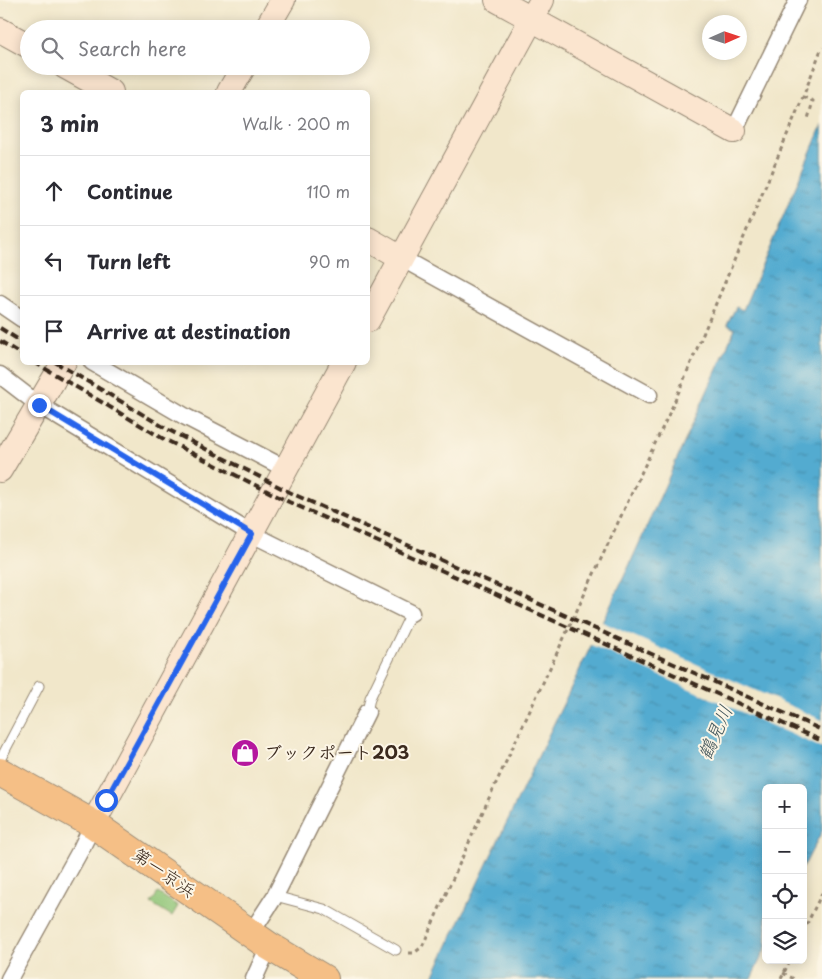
<!DOCTYPE html>
<meta charset="utf-8">
<style>
:root{--surface:#fff;--page:#f2f2f3;--text:#2b2b33;--muted:#7c7c81;--line:#e1e1e2}
body{margin:0;font-family:"Playpen Sans","Klee One",sans-serif;background:var(--page);color:var(--text)}
.controls{position:absolute;right:15px;bottom:15px;display:grid;overflow:hidden;border-radius:8px;box-shadow:0 2px 12px #0003}
.controls button{width:45px;height:45px;display:grid;place-items:center;padding:0;border:0;border-bottom:1px solid var(--line);background:var(--surface);color:var(--text);font:25px sans-serif}
.compass{position:absolute;left:702px;top:15px;width:45px;height:45px;border-radius:50%;background:var(--surface);box-shadow:0 2px 12px #0003;rotate:87deg}
.stop{position:absolute;width:15px;height:15px;margin:-11px;border:4px solid #2563eb;border-radius:50%;background:#fff}
.stop.end{background:#2563eb;border-color:#fff;box-shadow:0 1px 5px #0008}
.list{margin:0;padding:0;list-style:none}
h2{display:flex;justify-content:space-between;align-items:center;height:65px;margin:0;padding:0 20px;font-size:21px}
h2 small{font-size:16px;font-weight:400;color:var(--muted)}
.list li{display:grid;grid-template-columns:32px 1fr auto;gap:15px;align-items:center;box-sizing:border-box;height:70px;padding:0 20px;border-top:1px solid var(--line)}
.list b{display:block;font-size:19px;white-space:nowrap}
.list em{font-size:16px;font-style:normal;color:var(--muted)}
.icon{flex:none;width:28px;height:28px;fill:none;stroke:currentColor;stroke-width:2;stroke-linecap:round;stroke-linejoin:round}
.map{position:relative;flex:none;width:822px;height:979px;overflow:hidden}
.search{position:absolute;background:var(--surface);box-shadow:0 2px 12px #0003;left:20px;top:20px;width:350px;height:55px;display:flex;align-items:center;gap:12px;box-sizing:border-box;padding:0 18px;border-radius:28px;color:var(--muted);font-size:19px}
.panel{position:absolute;background:var(--surface);box-shadow:0 2px 12px #0003;left:20px;top:90px;width:350px;height:275px;border-radius:8px}
.map>svg:first-child{display:block}
.grass{fill:#8ec476;stroke:#64774a}
.water{fill:url(#water-ripples);stroke:#476a77}
.pier{fill:#f1e7ca}
.lines{fill:none;stroke-linecap:round;stroke-linejoin:round}
.lane-casing{stroke:#968874;stroke-width:11}
.street-casing{stroke:#968874;stroke-width:19}
.secondary-casing{stroke:#968874;stroke-width:26}
.highway-casing{stroke:#968874;stroke-width:30}
.path{stroke:#968874;stroke-width:3;stroke-dasharray:4 4;stroke-linecap:butt}
.lane{stroke:#fff;stroke-width:9}
.street{stroke:#fff;stroke-width:16}
.secondary{stroke:#fbe5cf;stroke-width:24}
.highway{stroke:#f5bf86;stroke-width:28}
.rail{stroke:#3b2a1e;stroke-width:4;stroke-dasharray:8 4;stroke-linecap:butt}
.route{stroke:#2563eb;stroke-width:6}
.labels{text-anchor:middle;stroke-width:4;stroke-linejoin:round;paint-order:stroke}
.poi-label{font-size:18px;font-weight:bold;fill:#3b2a1e;stroke:#fcf5e5;text-anchor:start}
.street-label{font-size:18px;fill:#3b2a1e;stroke:#fcf5e5}
.water-label{font-size:19px;font-style:italic;fill:#43575c;stroke:#fcf5e5}
</style>
<div class="map">
<svg width="822" height="979" viewBox="0 0 822 979">
<defs>
<pattern id="water-ripples" width="26" height="14" patternUnits="userSpaceOnUse" patternTransform="scale(1.25)"><rect width="26" height="14" fill="#53abd0"/><path d="M2 4q2-2 4 0t4 0M15 11q2-2 4 0t4 0" fill="none" stroke="#468ba8"/></pattern>
</defs>
<rect width="100%" height="100%" fill="#fcf5e5"/>
<filter id="ink" filterUnits="userSpaceOnUse"><feTurbulence type="fractalNoise" baseFrequency=".02" numOctaves="2"/><feDisplacementMap in="SourceGraphic" scale="10" xChannelSelector="R" yChannelSelector="G"/><feConvolveMatrix kernelMatrix="1 2 1 2 8 2 1 2 1" color-interpolation-filters="sRGB"/></filter>
<filter id="wash" filterUnits="userSpaceOnUse"><feTurbulence type="fractalNoise" baseFrequency=".0096" numOctaves="4" result="noise"/><feDisplacementMap in="SourceGraphic" scale="20" xChannelSelector="R" yChannelSelector="G"/><feGaussianBlur stdDeviation="1.12" result="paint"/><feColorMatrix in="noise" values="0 0 0 0 0 0 0 0 0 0 0 0 0 0 0 0 0 1.4 0 .05"/><feComposite in="paint" operator="in"/></filter>
<g filter="url(#wash)">
<rect width="100%" height="100%" fill="#f1e7ca"/>
<path class="grass" d="M158 893 178 906 172 916 151 903Z"/>
<path class="water" d="M822 125V831L803 868V788H766V947L751 979H432L629 566 735 329 727 325 736 307 743 310Z"/>
<path class="pier" d="M600 621 822 720V748L589 644Z"/>
</g>
<g filter="url(#ink)">
<g class="lines">
<defs>
<path id="lane" d="M367 712 370 698 411 613
M0 760 39 686
M275 896 324 909 396 950"/>
<path id="street" d="M734 131 798 0
M401 258 649 395
M0 304 22 319
M92 362 186 417 286 469
M0 375 39 405 252 534 411 613
M251 933 275 896 367 712
M9 979 81 849 93 824
M254 979 269 946"/>
<path id="secondary" d="M497 0 734 131
M266 29 283 0
M0 30 29 46
M64 66 111 92
M229 92 244 66
M368 239 401 258
M368 320 542 0
M0 470 64 362
M93 824 344 362"/>
<path id="highway" d="M0 772 93 824 269 946 324 979"/>
</defs>
<use href="#lane" class="lane-casing"/>
<use href="#street" class="street-casing"/>
<use href="#secondary" class="secondary-casing"/>
<use href="#highway" class="highway-casing"/>
<path class="path" d="M803 97 813 101 808 119
M803 932 822 893
M409 953H414L422 947 489 798 674 403 803 97 822 47
M783 973 794 979
M781 979 790 960"/>
<use href="#lane" class="lane"/>
<use href="#street" class="street"/>
<use href="#secondary" class="secondary"/>
<use href="#highway" class="highway"/>
<path class="rail" d="M0 328 22 342
M0 341 22 355
M34 362 162 438 289 502 822 741
M55 362 167 429 293 494 822 730"/>
</g>
</g>
<g class="lines" filter="url(#ink)">
<path class="route" d="M39 405 252 534 106 800"/>
</g>
<defs>
<symbol id="shop-disc" viewBox="-11 -11 22 22"><circle r="9.5" fill="#b5179e" stroke="#fcf5e5"/><path d="M-5-2.5h2.3a2.7 3.5 0 0 1 5.4 0H5L5.5 6h-11ZM-1.5-2.5h3a1.5 2.3 0 0 0-3 0Z" fill="#fff"/></symbol>
</defs>
<g fill-rule="evenodd">
<use href="#shop-disc" x="229" y="737" width="32" height="32"/>
</g>
<g class="labels">
<g class="poi-label">
<text x="264" y="759">ブックポート203</text>
</g>
<g class="street-label">
<text transform="translate(164 873) rotate(35)" y="6">第一京浜</text>
</g>
<g class="water-label">
<text transform="translate(715 732) rotate(-66)" y="7">鶴見川</text>
</g>
</g>
</svg>
<div class="controls">
<button>+</button>
<button>−</button>
<button><svg class="icon" aria-label="locate" viewBox="0 0 24 24"><circle cx="12" cy="12" r="6"/><path d="M12 2v4M12 18v4M2 12h4M18 12h4"/></svg></button>
<button><svg class="icon" aria-label="layers" viewBox="0 0 24 24"><path d="M12 4l9 5-9 5-9-5zM3 14l9 5 9-5"/></svg></button>
</div>
<svg class="compass" viewBox="-18 -18 36 36"><path d="M0-13l5 13h-10z" fill="#e53935"/><path d="M0 13l5-13h-10z" fill="#7c7c81"/></svg>
<div class="stop" style="left:106px;top:800px"></div>
<div class="stop end" style="left:39px;top:405px"></div>
<div class="search"><svg class="icon" aria-label="search" viewBox="0 0 24 24"><circle cx="10" cy="10" r="6"/><path d="M15 15l6 6"/></svg>Search here</div>
<section class="panel">
<h2>3 min<small>Walk · 200 m</small></h2>
<ul class="list">
<li><svg class="icon" aria-label="ahead" viewBox="0 0 24 24"><path d="M12 20V5M6 11l6-6 6 6"/></svg><div><b>Continue</b></div><em>110 m</em></li>
<li><svg class="icon" aria-label="left" viewBox="0 0 24 24"><path d="M17 20v-9H6M10 6l-5 5 5 5"/></svg><div><b>Turn left</b></div><em>90 m</em></li>
<li><svg class="icon" aria-label="arrive" viewBox="0 0 24 24"><path d="M6 21V4h12l-3 4 3 4H6"/></svg><div><b>Arrive at destination</b></div></li>
</ul>
</section>
</div>
